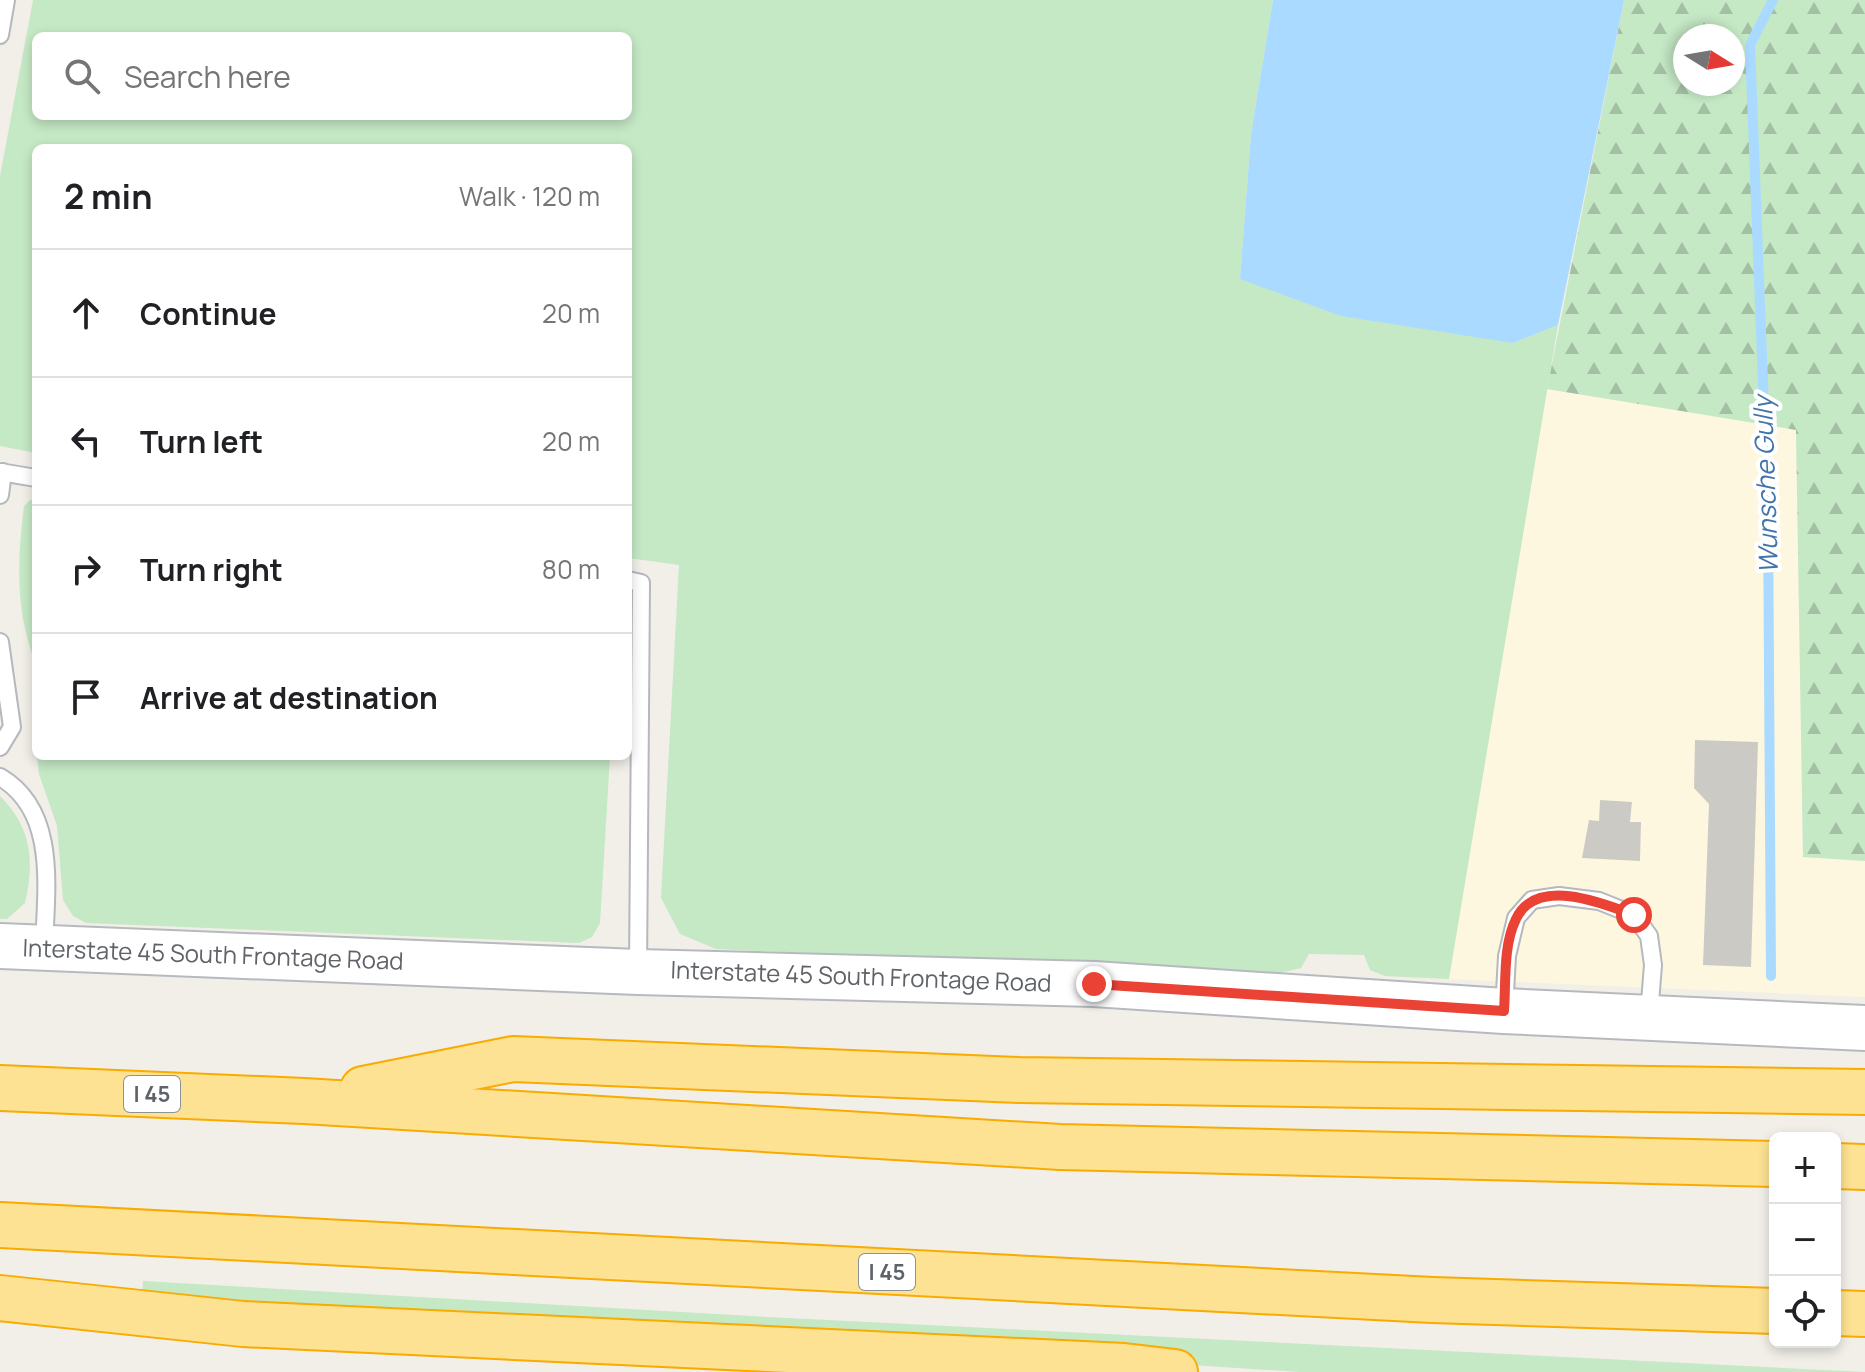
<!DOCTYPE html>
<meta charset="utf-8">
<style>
:root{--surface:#fff;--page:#f2f2f2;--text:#202124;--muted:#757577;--line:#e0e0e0}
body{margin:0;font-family:Manrope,sans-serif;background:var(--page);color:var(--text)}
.controls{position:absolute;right:24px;bottom:24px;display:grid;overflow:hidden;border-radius:12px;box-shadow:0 4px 12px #0003}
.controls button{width:72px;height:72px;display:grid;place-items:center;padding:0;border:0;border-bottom:2px solid var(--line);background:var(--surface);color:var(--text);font:40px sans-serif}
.compass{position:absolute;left:1673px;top:24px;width:72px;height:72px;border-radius:50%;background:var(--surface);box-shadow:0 4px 12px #0003;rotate:101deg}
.stop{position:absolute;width:24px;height:24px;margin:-18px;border:6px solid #ea4335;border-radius:50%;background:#fff}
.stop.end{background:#ea4335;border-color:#fff;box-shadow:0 2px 8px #0008}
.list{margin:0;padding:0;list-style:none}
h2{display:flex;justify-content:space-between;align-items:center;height:104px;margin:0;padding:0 32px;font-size:34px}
h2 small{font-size:26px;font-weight:400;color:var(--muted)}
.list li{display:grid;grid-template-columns:52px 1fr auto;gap:24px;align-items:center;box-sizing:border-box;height:128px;padding:0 32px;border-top:2px solid var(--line)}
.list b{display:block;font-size:30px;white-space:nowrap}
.list em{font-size:26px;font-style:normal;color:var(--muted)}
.icon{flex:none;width:44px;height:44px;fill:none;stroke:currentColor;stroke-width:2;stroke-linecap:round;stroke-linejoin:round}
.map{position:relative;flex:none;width:1865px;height:1372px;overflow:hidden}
.search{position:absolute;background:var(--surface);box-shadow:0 4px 12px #0003;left:32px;top:32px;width:600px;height:88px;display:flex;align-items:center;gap:20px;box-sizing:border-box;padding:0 28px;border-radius:12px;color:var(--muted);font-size:30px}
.panel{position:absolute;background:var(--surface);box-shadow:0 4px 12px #0003;left:32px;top:144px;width:600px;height:616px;border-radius:12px}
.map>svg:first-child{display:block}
.commercial{fill:#fef7e0}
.green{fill:#c5e8c5;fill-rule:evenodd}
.forest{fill:url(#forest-firs);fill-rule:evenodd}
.water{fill:#aadaff}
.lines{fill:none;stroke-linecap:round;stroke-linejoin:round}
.stream{stroke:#aadaff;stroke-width:10}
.building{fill:#cccac5}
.service-casing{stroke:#b5b8bc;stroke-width:20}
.secondary-casing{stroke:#b6babf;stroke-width:48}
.motorway-casing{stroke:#f9ab00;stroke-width:48}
.service{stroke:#fff;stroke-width:16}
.secondary{stroke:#fff;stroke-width:44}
.motorway{stroke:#fde293;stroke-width:44}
.route{stroke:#ea4335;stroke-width:10}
.labels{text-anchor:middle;stroke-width:8;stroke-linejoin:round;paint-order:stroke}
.shield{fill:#fff;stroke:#8f9295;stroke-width:2}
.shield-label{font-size:22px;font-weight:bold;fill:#5f6368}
.street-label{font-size:24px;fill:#5f6368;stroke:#fff}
.water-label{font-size:26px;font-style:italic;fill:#4174aa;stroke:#fff}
</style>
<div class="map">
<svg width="1865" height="1372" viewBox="0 0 1865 1372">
<defs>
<pattern id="forest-firs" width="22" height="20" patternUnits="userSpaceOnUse" patternTransform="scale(2)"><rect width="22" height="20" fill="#c5e8c5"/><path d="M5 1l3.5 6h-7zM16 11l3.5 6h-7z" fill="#a3c0a4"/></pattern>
</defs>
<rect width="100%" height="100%" fill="#f1efe8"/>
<path class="commercial" d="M1547 389 1796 429 1803 857 1865 861V997L1449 979Z"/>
<path class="green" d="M33 0H1273L1251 134 1240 279 1513 343 1558 325 1449 979 1385 976 1370 970 1364 955 1309 954 1301 968 1276 974 716 949 680 934 661 898 679 565 628 558V148H36V453L0 446V176ZM36 36H628V116H36Z
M30 500H36V664C15 612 17 561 24 506Z
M37 756H610L600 923 592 937 579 943 86 923 73 916 63 900 57 826 39 774Z
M0 796C31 827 35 860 25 903L7 919H0Z
M143 1281 767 1317 1865 1372H1300L142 1297Z"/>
<path class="forest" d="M1624 0H1865V861L1803 857 1796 430 1547 389ZM1685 36H1733V84H1685Z"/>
<path class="water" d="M1273 0H1624L1558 325 1513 343 1341 316 1240 279 1251 134Z"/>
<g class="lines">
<path class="stream" d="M1771 976 1768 514 1750 45 1773 0"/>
</g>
<path class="building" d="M1695 740 1758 742 1751 967 1703 965 1709 804 1694 788Z
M1600 800 1632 802 1630 822H1641L1640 861 1582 858 1589 820 1599 821Z"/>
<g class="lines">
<defs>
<path id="service" d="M0 35 6 0
M0 472 36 478
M0 495 3 472
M628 580 641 583 638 972
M0 642 12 727 0 747
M0 777C58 811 46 889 44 947
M1504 1011 1507 956 1516 918 1532 900 1559 896 1599 901 1634 915 1649 936 1653 965 1649 1015"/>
<path id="secondary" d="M0 946 638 972 1094 984 1504 1011 1865 1028"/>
<path id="motorway" d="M0 1088 304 1101 1060 1147 1775 1164
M363 1089 513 1059 1019 1080 1865 1092
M1835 1166 1865 1167
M0 1225 1432 1300 1775 1311
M0 1298 243 1324 1124 1366 1175 1372
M1835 1313 1865 1314"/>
</defs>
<use href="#service" class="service-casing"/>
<use href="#secondary" class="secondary-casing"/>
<use href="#motorway" class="motorway-casing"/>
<use href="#service" class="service"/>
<use href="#secondary" class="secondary"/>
<use href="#motorway" class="motorway"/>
</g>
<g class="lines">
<path class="route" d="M1094 984 1504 1011C1506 982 1503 945 1516 919 1536 876 1603 903 1634 915"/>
</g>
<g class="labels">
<g class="shield">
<rect x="124" y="1076" width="56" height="36" rx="6"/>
<rect x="859" y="1254" width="56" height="36" rx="6"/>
</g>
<g class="shield-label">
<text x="152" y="1102">I 45</text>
<text x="887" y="1280">I 45</text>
</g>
<g class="street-label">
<text transform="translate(213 955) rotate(2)" y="8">Interstate 45 South Frontage Road</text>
<text transform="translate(861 977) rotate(2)" y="8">Interstate 45 South Frontage Road</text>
</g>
<g class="water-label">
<text transform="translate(1766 485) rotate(-92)" y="9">Wunsche Gully</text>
</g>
</g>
</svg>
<div class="controls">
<button>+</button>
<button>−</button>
<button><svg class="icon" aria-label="locate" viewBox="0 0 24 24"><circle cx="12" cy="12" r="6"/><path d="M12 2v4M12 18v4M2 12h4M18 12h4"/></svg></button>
</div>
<svg class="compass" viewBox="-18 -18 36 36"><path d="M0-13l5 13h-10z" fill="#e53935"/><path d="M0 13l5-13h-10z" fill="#757577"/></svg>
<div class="stop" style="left:1634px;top:915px"></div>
<div class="stop end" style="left:1094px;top:984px"></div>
<div class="search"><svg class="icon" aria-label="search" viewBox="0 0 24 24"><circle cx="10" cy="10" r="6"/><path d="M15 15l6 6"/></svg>Search here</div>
<section class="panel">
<h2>2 min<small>Walk · 120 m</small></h2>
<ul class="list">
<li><svg class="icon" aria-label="ahead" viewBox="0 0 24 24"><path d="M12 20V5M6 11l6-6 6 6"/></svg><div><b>Continue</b></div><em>20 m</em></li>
<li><svg class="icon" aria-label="left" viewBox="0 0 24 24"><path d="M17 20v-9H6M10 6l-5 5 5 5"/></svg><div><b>Turn left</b></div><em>20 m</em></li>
<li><svg class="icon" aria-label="right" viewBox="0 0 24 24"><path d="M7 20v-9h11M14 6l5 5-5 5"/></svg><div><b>Turn right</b></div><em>80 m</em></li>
<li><svg class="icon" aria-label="arrive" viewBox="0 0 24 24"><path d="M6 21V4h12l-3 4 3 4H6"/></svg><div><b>Arrive at destination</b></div></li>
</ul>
</section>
</div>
